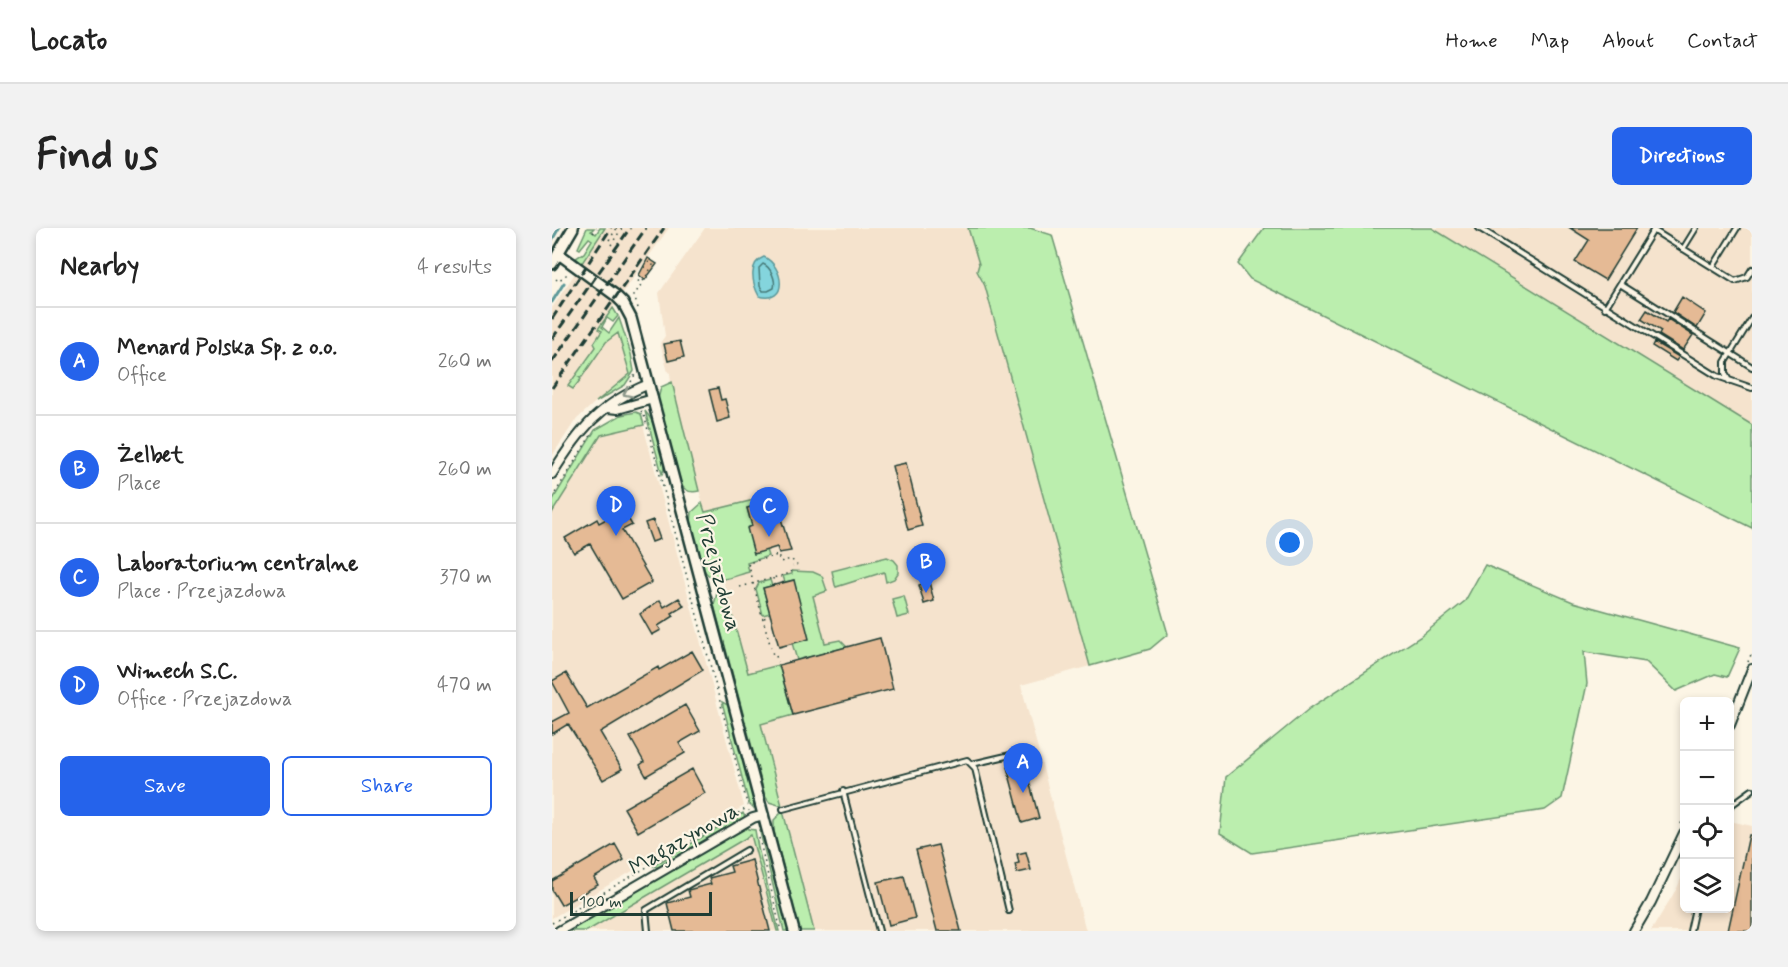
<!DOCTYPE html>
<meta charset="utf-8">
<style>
:root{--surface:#fff;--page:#f2f2f2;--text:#222;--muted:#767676;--line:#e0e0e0;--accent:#2563eb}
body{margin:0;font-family:Mynerve,sans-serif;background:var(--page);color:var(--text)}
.controls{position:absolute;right:18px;bottom:18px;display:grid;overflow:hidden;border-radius:9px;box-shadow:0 3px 9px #0003}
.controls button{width:54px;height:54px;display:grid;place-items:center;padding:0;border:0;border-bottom:2px solid var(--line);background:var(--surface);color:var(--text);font:30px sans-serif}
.scale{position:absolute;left:18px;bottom:15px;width:142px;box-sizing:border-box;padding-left:6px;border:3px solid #1f3d34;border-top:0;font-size:16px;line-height:21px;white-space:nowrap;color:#1f3d34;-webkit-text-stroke:4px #fcf5e5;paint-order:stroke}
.you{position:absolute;left:738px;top:315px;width:21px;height:21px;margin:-15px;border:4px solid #fff;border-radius:50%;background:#1a73e8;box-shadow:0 0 0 9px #1a73e833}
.badge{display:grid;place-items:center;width:39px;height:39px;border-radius:50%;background:var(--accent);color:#fff;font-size:20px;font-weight:700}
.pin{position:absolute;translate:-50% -50px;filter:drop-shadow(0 2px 3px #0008)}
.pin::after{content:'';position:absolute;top:32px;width:21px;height:18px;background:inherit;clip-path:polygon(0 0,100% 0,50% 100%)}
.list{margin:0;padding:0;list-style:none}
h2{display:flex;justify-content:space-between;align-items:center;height:78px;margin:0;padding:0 24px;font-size:26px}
h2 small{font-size:20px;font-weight:400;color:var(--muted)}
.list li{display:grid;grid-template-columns:39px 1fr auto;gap:18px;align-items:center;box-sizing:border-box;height:108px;padding:0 24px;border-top:2px solid var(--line)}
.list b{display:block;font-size:22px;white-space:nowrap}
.list p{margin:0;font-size:20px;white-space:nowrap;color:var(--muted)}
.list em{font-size:20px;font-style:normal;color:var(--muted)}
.actions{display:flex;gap:12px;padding:18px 24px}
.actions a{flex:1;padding:14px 0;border:2px solid var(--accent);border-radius:9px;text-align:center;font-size:21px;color:var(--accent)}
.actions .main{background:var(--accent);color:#fff}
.icon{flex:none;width:33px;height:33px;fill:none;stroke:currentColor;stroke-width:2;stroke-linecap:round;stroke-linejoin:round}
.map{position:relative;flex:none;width:1200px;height:703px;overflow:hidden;border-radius:9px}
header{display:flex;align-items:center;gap:36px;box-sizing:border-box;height:84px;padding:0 30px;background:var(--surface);border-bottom:2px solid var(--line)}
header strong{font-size:28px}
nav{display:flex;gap:33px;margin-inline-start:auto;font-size:21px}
.intro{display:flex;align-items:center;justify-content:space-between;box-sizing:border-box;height:144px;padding:0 36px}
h1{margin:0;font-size:42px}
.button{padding:15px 27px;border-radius:9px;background:var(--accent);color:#fff;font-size:21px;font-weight:700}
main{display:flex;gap:36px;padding:0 36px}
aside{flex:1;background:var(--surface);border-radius:9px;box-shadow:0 3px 9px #0003}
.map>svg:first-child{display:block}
.built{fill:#f5e3cd}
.green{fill:#bbeeae;stroke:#6d9671;stroke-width:1.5}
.water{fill:#84d5dd;stroke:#5c9899;stroke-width:1.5}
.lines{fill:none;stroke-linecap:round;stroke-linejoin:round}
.shore{stroke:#477a78;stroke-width:1.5}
.stream{stroke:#5c9899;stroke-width:3}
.building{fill:#e5ba95;stroke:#1f3d34;stroke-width:1.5}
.service-casing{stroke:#1f3d34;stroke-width:8}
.minor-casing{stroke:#1f3d34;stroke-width:12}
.tertiary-casing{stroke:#1f3d34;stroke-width:14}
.path{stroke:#1f3d34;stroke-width:1.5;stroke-dasharray:1.5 4.5;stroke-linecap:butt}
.service{stroke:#fcf5e5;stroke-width:4}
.minor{stroke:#fcf5e5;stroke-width:8}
.tertiary{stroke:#fcf5e5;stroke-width:9}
.rail{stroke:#1f3d34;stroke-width:3;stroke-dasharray:9 4.5;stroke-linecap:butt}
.oneway{stroke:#8e998c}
.labels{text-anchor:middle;stroke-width:4.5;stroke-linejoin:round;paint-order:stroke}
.street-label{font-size:22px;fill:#1f3d34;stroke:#fcf5e5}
</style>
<header>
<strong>Locato</strong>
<nav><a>Home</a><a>Map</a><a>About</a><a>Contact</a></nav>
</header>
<div class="intro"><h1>Find us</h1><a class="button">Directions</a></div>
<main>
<aside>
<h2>Nearby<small>4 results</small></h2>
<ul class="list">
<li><span class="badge">A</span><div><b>Menard Polska Sp. z o.o.</b><p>Office</p></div><em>260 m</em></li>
<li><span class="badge">B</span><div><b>Żelbet</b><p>Place</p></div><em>260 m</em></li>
<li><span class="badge">C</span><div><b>Laboratorium centralne</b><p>Place · Przejazdowa</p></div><em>370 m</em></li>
<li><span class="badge">D</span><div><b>Wimech S.C.</b><p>Office · Przejazdowa</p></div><em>470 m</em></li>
</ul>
<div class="actions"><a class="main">Save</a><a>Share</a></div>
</aside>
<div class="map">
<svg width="1200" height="703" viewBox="0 0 1200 703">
<rect width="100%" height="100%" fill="#fcf5e5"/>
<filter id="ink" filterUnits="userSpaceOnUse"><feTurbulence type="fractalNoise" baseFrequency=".0167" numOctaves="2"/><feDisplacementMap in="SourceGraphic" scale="12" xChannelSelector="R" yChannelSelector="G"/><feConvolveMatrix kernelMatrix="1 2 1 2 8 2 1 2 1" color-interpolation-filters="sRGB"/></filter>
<g filter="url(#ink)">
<path class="built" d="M53 0H117L46 100 50 103 42 115 44 119 17 158 21 161 54 114 67 104 78 146 40 177 23 193 0 228V80Z
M153 0H416L427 36 428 52 433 58 538 438 469 457 534 703H262L227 563 119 156 118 145 116 144 108 115 113 108 107 65Z
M880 0H1200V197L1115 144Z
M91 197 192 578 0 690V285L49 207Z
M1178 593 1200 598V703H1099L1125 660 1132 644V680H1178Z
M200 607 225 703H35L93 669Z"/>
<path class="green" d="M35 0H42L39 3 44 6 48 0H53L30 35 24 30 32 25 40 12 37 10 28 21 26 20Z
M416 0H478L500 7 616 406 598 421 538 438 433 58 425 43 427 36Z
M712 0H880L1200 197V300L698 51 686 36Z
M61 80 66 88 61 94 55 90 50 99 57 105 67 90 79 126 82 143 73 157 44 174 78 146 66 105 54 114 30 149H27L29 151 21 161 16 158 44 119 42 115 50 103 46 101Z
M120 154 147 263C139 265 133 264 129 256L106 171 109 159Z
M93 183C103 194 118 233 110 246Z
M84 184 89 186 92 197 49 207 0 285V273L43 202 69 187Z
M202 272 204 277 195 280 200 298 196 300 202 325 214 322 216 328 195 335 197 344C181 348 161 360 151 340L139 296 140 284 150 275 153 284Z
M335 329 342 332 346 337V345L342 351 334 354 332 344 284 359 283 357 280 343Z
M933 337 1021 374 1188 420 1175 449 1163 446 1124 463 1094 434 1032 424 1035 456 1010 570 993 582 700 625 668 605 674 549 758 480 868 409 913 373Z
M240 343 261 344 270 348 275 363 261 368 273 415 288 412 295 419 245 432 240 415 242 352 233 354 231 348 240 346Z
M218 352 220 358 211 360 218 385 211 387 204 361 207 355Z
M173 361 196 445 227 437 241 487 209 496 230 578 217 574 213 568 162 377 165 365Z
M352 368 357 387 345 390 340 371Z
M170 474 176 477 179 483 203 570 201 580 197 576Z
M231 583 262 703H248L222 604V592Z
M191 585 193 589 112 637 105 639 101 638Z
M196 599V601L203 602 206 620 227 703H225L199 607 35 703H13Z
M208 604 212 608 237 703H232Z"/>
<path class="water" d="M212 29C232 38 237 77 207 68 200 55 196 35 212 29Z"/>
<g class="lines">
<path class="shore" d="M211 36C219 39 224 52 222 60L216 63H211L208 58 207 40Z"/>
<path class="stream" d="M0 12 7 0
M0 74 12 55"/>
</g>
<path class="building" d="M1018 0H1085L1053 52 1023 34 1037 12Z
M96 30 105 36 93 52 87 47Z
M1130 69 1154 85 1145 100 1121 84Z
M1095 82 1114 94 1116 91 1141 107 1131 122 1107 107 1109 103 1089 91Z
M128 113 132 129 116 133 112 116Z
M1102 114 1127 129 1124 133 1100 118Z
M166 160 169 172 173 171 178 190 165 194 157 162Z
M354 235 370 298 356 302 340 238Z
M204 278 206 286 226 281 239 323 227 325 225 319 202 326 195 300 200 298 195 280Z
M71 282 80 297 70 302 100 354 70 371 38 316 22 325 13 310 45 291 47 295Z
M101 292 108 311 100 314 93 295Z
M242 352 257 411 227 419 211 360Z
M377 354 382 373 372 376 367 357Z
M127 370 132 378 120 385 122 388 106 398 109 402 100 407 88 386 108 372 112 379Z
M328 410 341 461 241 487 227 437Z
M140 423 151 442 48 504 70 541 51 552 16 496 0 506V494L17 485 0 453 14 445 35 480 106 439 107 442Z
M133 477 148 503 127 515 133 525 94 548 88 537 92 534 78 509Z
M472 534 487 590 470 595 455 539Z
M140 541 153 565 86 604 72 580Z
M1197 607H1200V703H1176Z
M63 616 72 632 42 650 46 657 9 677 0 662V653Z
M386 617 409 703H385L364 622Z
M474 624 479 642 465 645 463 636 467 635 465 626Z
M200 632 218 703H122L115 675 138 669 136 662 159 656 157 650 180 644 178 638Z
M352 648 363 690 337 697 326 654Z"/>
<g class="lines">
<defs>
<path id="service" d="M927 0 1165 148 1200 160
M1101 2 1183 53 1195 49 1200 41
M1131 21 1144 0
M1161 39 1185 0
M1068 56 1200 139
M1053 80 1102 1
M1177 153 1173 145V134L1200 90
M420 536 467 525
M291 563 327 703
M1178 578 1200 562
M231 581 415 532 423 540 457 683
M96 703 94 682 195 622
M1138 703 1143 680"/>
<path id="minor" d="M56 180 66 181 101 171
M0 246C27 202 49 175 97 156
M1178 497 1200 441
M7 703 201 590 212 587
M1082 703 1099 674 1132 605"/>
<path id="tertiary" d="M7 26 63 67 71 75 79 90 242 703
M0 36 21 0"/>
</defs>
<use href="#service" class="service-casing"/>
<use href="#minor" class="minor-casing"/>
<use href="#tertiary" class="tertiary-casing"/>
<path class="path" d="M0 1V0
M41 5 45 0
M57 12 65 0
M59 17 70 0
M88 48 85 52 89 55
M4 51 6 53 14 47H19
M86 80 82 68 101 37 97 34 92 40
M79 154 84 145
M89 183 92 187 197 583
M0 270 39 207
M229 348 231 355
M200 349 196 335 226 327 228 334 239 331 245 337
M221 350 222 357
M201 355 221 427 224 428 226 434
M188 359 239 345 241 338
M212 390 219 388
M1196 434 1200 424
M1129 596 1132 588
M207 610 229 703
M0 695 195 580"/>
<use href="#service" class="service"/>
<use href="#minor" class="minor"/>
<use href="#tertiary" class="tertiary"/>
<path class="rail" d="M0 91 59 0
M0 111 78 0
M0 134 94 0
M0 160 112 0"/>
</g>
<defs><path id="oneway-chevron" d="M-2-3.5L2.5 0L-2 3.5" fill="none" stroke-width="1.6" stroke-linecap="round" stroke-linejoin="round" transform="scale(1.5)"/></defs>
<use class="oneway" href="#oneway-chevron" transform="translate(75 165) rotate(154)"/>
</g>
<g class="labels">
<g class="street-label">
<text transform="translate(168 344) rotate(75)" y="8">Przejazdowa</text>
<text transform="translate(131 610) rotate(-30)" y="8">Magazynowa</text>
</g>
</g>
</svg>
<div class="controls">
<button>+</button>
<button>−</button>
<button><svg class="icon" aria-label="locate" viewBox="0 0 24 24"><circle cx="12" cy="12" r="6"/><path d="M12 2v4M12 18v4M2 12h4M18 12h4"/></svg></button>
<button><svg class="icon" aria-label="layers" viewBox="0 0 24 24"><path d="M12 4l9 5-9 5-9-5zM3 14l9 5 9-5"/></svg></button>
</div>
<div class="scale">100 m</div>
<div class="you"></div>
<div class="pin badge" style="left:471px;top:565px">A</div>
<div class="pin badge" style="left:374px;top:365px">B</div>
<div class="pin badge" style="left:217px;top:309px">C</div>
<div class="pin badge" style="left:64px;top:308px">D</div>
</div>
</main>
